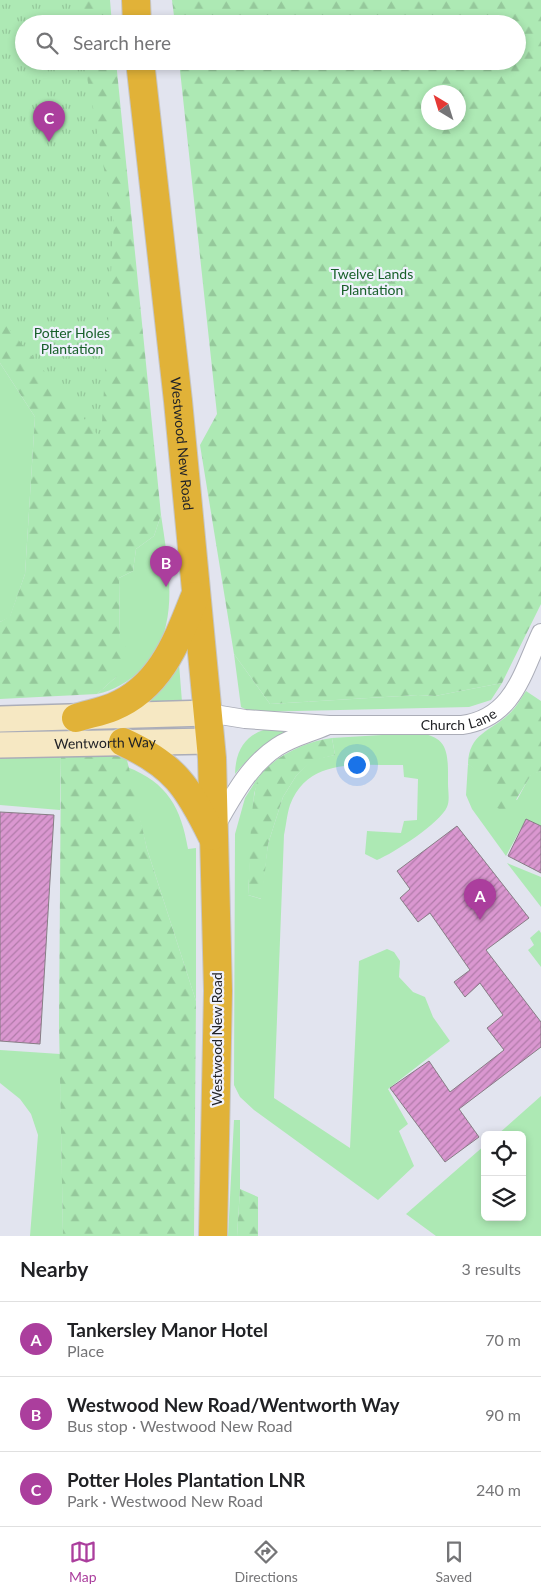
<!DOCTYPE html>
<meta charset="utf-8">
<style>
:root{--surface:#fff;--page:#f2f2f2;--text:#202124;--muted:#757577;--line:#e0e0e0;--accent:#ab3e9d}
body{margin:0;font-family:Lato,sans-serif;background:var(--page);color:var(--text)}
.controls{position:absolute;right:15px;bottom:15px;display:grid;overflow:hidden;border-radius:8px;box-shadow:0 2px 8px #0003}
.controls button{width:45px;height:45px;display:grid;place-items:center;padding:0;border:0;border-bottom:1px solid var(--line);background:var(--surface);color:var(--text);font:25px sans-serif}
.compass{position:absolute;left:421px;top:85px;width:45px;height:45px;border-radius:50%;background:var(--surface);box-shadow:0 2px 8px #0003;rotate:322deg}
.you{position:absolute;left:356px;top:764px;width:18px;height:18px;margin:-12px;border:4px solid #fff;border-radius:50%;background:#1a73e8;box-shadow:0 0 0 8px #1a73e833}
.badge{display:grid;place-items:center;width:32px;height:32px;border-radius:50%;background:var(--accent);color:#fff;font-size:16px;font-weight:700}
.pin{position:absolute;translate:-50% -41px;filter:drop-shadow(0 1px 2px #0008)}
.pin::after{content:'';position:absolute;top:26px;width:18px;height:15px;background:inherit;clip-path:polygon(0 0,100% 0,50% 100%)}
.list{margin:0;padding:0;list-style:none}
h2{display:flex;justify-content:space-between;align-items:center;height:65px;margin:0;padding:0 20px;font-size:21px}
h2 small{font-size:16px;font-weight:400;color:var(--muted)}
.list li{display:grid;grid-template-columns:32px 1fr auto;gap:15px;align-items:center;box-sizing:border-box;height:75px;padding:0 20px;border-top:1px solid var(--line)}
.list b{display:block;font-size:19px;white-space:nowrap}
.list p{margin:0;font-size:16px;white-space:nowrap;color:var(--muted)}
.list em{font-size:16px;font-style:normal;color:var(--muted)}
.icon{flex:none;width:28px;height:28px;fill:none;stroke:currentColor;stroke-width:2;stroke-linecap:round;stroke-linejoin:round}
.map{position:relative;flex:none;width:541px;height:1236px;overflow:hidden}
.search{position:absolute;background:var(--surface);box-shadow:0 2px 8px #0003;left:15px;right:15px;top:15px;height:55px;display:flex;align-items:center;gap:12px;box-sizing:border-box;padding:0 18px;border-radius:28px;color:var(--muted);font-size:19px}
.sheet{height:290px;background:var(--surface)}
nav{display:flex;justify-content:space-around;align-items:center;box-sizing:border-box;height:70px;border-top:1px solid var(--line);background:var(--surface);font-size:14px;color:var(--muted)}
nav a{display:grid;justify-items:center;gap:2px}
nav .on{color:var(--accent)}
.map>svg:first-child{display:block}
.green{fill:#ade9b4}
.forest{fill:url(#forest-firs);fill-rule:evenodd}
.park{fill:url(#park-tufts)}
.building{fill:url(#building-hatch);stroke:#877d85}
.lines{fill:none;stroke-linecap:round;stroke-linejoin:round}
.street-casing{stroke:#abadb8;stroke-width:20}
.secondary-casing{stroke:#abadb8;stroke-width:28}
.highway-casing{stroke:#c6c6c7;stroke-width:30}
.street{stroke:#fff;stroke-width:18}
.secondary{stroke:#f6e8c3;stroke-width:25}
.highway{stroke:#e1b238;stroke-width:28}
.labels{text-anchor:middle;stroke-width:4.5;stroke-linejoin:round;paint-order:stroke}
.park-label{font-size:14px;fill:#18602a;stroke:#eff1fd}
.street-label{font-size:14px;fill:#222327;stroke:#eff1fd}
</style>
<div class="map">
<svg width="541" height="1236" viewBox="0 0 541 1236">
<defs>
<pattern id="forest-firs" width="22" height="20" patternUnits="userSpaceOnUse" patternTransform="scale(1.25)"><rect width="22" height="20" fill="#ade9b4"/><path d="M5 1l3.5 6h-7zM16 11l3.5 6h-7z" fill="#95c89b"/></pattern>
<pattern id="park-tufts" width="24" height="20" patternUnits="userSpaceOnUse" patternTransform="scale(1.25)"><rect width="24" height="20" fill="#ade9b4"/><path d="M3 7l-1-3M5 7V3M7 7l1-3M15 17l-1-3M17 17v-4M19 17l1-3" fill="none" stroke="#95c89b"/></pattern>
<pattern id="building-hatch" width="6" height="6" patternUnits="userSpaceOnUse" patternTransform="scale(1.25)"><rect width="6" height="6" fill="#da97d0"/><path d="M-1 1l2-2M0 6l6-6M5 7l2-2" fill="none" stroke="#b07ba9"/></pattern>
</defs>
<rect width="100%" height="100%" fill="#e2e4ef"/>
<path class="green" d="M0 363 35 417 25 574 10 617 0 622Z
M161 515C166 549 174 591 166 625 159 659 130 687 97 694L116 677 120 640 119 578 133 571 136 549 154 536Z
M178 651 182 702 133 703Z
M234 654 270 704 418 695 435 696 502 683 491 700 469 707 251 712 241 707Z
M297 725C272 738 253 752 235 774 236 734 262 726 297 725Z
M415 733C450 735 448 754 448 784 448 790 450 801 447 807 440 823 394 853 377 860L365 854 367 831 401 833 404 821 417 820 418 779 404 777 403 765C360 766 309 756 290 805 287 814 286 826 284 835L274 1098 350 1148 359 961 387 949 394 952 400 961 399 977 413 992 425 997 433 1017 450 1041 388 1089 408 1124 399 1131 414 1166 378 1200 254 1110 240 1097 234 1085 235 834 245 798 260 774 254 794 248 895 261 899 268 844 283 797 296 776 311 760 335 755 332 738Z
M61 754 60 810 0 805V755Z
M468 764 517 800 531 774 541 771V826L526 819 506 856 472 809 466 795Z
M127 767C168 783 181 808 188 849L196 848V1001L147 849Z
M507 863 541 877V907Z
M539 930 541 933V967L528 950 534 945 530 938Z
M0 1050 60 1054 63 1236H30L38 1135 31 1114 20 1099 0 1083Z
M541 1096V1236H436L406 1214 485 1145V1217H522V1135H497Z
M234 1120H240V1189L237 1236H228Z"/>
<path class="forest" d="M0 0H110L112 24H24V61H116L161 515 154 536 136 549 133 571 119 578 120 640 133 655 116 677 97 694 0 699V622L10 616 25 574 35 417 0 363Z
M172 0H541V604L502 683 435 696 418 695 270 704 234 654 200 445 217 414 179 61H517V24H175ZM428 92H458V122H428Z
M526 691 541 701V771L531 775 508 813 495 807 500 789 479 784 477 772 468 764C469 733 490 732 509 714 516 708 521 698 526 691Z
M332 738 335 755 311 761 296 776 283 797 268 844 262 899 248 895C250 873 249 788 261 774 278 754 308 741 332 738Z
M123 742 147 849 196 1001 194 1236H63L59 1025 61 754Z
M240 1189 258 1197V1236H237Z"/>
<path class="park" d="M0 0H76L78 24H24V61H84L114 223 101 439 0 318Z"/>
<path class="building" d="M0 812 54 815 40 1044 0 1041Z
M526 819 541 826V873L508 856Z
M457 826 529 918 486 950 541 1022V1047L459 1109 479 1137 445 1162 390 1088 429 1061 450 1092 504 1050 487 1028 503 1015 480 983 465 997 454 982 470 970 430 913 418 922 400 898 410 889 397 871Z"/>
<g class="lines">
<defs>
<g id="street">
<path id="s1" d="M208 713 245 719 329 725H462C513 718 522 674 541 633"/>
<path d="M215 827C232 798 248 766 277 747 292 737 310 733 326 726"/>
</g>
<g id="secondary">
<path d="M0 719 208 713"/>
<path id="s2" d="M0 745 210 741"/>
</g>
<g id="highway">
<path d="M136 0 137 24"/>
<path id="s3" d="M140 61 178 401 212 758 218 991 213 1236"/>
<path d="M76 718C88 714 101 712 113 707 161 687 177 641 195 596"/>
<path d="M123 742C174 765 188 787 212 836"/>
</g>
</defs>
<use href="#street" class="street-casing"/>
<use href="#secondary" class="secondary-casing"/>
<use href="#highway" class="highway-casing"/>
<use href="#street" class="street"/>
<use href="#secondary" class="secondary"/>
<use href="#highway" class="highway"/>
</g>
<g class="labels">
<g class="park-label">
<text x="372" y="279">Twelve Lands<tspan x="372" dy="16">Plantation</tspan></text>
<text x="72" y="338">Potter Holes<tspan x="72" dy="16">Plantation</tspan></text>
</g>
<g class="street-label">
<text dy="5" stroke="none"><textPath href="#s3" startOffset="385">Westwood New Road</textPath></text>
<text dy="5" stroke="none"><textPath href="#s1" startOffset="252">Church Lane</textPath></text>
<text dy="5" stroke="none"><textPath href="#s2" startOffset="105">Wentworth Way</textPath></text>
<text transform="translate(217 1039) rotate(-90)" y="5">Westwood New Road</text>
</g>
</g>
</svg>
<div class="controls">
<button><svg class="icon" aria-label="locate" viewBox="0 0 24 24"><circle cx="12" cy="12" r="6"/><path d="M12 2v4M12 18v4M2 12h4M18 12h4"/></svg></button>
<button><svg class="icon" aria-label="layers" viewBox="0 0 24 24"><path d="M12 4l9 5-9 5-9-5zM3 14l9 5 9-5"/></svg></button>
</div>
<svg class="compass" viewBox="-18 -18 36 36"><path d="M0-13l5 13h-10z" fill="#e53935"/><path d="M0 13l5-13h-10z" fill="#757577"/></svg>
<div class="you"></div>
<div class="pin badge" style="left:480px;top:920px">A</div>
<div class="pin badge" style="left:166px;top:587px">B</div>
<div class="pin badge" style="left:49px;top:142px">C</div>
<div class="search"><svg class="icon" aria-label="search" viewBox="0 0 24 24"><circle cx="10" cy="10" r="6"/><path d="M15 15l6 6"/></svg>Search here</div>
</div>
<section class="sheet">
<h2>Nearby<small>3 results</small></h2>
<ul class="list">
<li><span class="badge">A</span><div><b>Tankersley Manor Hotel</b><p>Place</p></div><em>70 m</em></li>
<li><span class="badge">B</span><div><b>Westwood New Road/Wentworth Way</b><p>Bus stop · Westwood New Road</p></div><em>90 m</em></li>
<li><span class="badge">C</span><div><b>Potter Holes Plantation LNR</b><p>Park · Westwood New Road</p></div><em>240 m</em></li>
</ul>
</section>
<nav>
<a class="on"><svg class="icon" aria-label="map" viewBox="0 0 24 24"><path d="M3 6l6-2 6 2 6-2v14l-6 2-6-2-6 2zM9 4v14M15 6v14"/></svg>Map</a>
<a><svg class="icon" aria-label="directions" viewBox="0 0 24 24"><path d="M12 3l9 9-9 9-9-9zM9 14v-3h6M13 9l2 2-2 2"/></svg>Directions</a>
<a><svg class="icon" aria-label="saved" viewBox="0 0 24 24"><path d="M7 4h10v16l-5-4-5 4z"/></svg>Saved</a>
</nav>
